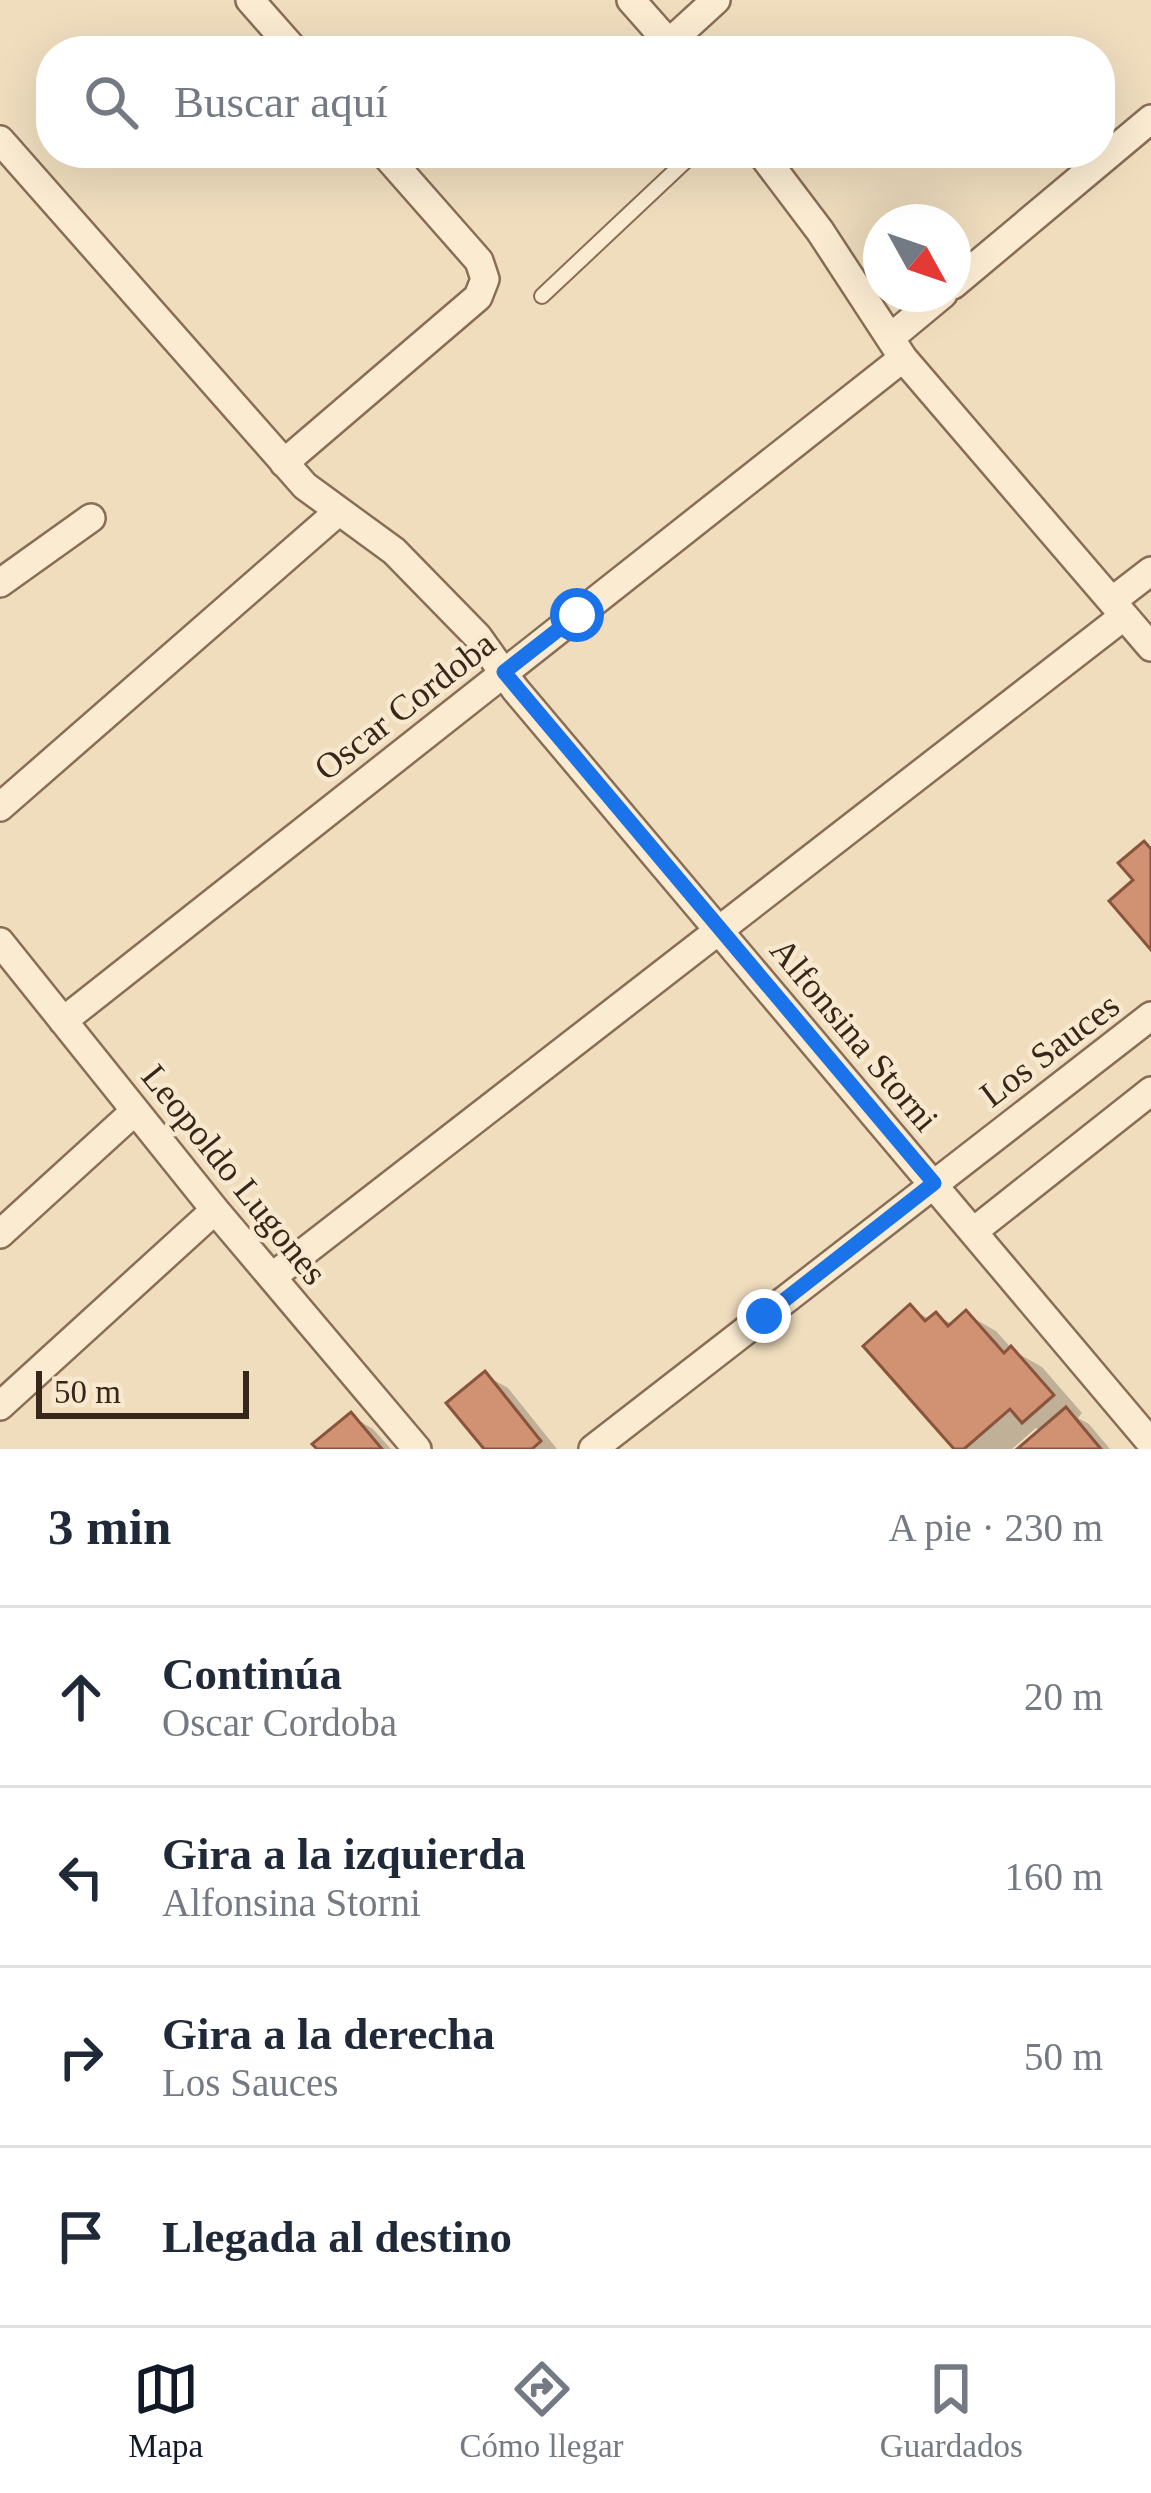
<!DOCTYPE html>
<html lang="es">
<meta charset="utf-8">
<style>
:root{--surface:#fff;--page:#f2f2f3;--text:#1f2937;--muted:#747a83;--line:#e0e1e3;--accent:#111827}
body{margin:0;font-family:"Times New Roman",serif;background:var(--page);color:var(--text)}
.compass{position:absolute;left:863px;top:204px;width:108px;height:108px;border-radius:50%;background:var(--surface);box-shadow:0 12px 48px #0002;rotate:130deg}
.scale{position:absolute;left:36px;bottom:30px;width:213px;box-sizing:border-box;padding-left:12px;border:6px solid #37271b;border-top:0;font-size:33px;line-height:42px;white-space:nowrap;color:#37271b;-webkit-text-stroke:9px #f7e8ce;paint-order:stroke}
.stop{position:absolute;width:36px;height:36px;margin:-27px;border:9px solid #1a73e8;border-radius:50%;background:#fff}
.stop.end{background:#1a73e8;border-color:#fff;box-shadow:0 3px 12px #0008}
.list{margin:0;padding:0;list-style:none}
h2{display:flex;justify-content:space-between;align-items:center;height:156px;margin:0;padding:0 48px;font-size:51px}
h2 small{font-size:39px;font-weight:400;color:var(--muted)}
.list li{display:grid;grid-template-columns:78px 1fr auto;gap:36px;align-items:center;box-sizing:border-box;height:180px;padding:0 48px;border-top:3px solid var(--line)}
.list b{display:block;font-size:45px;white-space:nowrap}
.list p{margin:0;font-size:39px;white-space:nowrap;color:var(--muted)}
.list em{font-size:39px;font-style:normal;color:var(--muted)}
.icon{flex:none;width:66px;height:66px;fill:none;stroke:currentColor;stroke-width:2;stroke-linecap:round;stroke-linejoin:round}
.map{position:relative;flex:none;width:1151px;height:1449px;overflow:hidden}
.search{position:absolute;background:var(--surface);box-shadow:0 12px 48px #0002;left:36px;right:36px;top:36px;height:132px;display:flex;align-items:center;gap:30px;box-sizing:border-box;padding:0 42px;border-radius:48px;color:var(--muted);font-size:45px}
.sheet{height:876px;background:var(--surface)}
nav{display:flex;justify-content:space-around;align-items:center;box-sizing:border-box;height:168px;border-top:3px solid var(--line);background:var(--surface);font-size:33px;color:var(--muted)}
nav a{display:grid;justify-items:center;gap:6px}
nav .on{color:var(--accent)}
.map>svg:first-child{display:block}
.shadow{fill:#0003}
.building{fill:#d09272;stroke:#89543b;stroke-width:3}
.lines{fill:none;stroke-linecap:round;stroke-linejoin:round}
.service-casing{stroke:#896d56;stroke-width:18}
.minor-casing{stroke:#896d56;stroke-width:32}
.service{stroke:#faebd1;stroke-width:14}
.minor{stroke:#faebd1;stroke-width:27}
.route{stroke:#1a73e8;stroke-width:15}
.labels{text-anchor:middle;stroke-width:9;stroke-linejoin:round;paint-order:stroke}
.street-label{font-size:36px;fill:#37271b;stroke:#f7e8ce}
</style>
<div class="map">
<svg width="1151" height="1449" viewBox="0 0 1151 1449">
<rect width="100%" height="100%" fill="#f0ddbe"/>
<path class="shadow" d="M910 1308 931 1320 936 1315 954 1325 966 1314 996 1331 1014 1351 1042 1367 1082 1413 1078 1418 1089 1424 1110 1449H1022L1042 1431 1036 1428 1012 1449H958Z
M485 1375 508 1388 557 1449H488Z
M351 1416 373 1429 391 1449H321Z"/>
<path class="building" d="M1144 841 1151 849V950L1109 901 1133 880 1118 863Z
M910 1304 925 1321 936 1312 948 1326 966 1310 1004 1353 1011 1346 1054 1395 1022 1423 1010 1409 964 1449H954L863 1346Z
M485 1371 541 1441 532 1449H484L446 1403Z
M1066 1407 1101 1449H1017Z
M351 1412 382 1449H317L312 1444Z"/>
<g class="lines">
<defs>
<path id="service" d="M542 296 694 153"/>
<path id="minor" d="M250 0 295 51
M631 0 676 51
M669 43 716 0
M0 140 305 486 394 551 478 637 515 689 1151 1443
M761 153 820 231 903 358 1151 647
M953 285 1151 119
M890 338 943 294
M284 463 478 297 485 279 479 261 384 153
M0 583 91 518
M1112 601 1151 571
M0 807 339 511
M0 942 215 1210 417 1449
M63 1021 903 358
M974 1231 1151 1091
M0 1234 135 1111
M272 1277 1124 616
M0 1406 215 1210
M593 1449 1151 1016"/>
</defs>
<use href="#service" class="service-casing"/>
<use href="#minor" class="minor-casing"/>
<use href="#service" class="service"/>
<use href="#minor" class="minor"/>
</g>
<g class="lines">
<path class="route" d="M577 615 504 672 934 1183 764 1316"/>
</g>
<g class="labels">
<g class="street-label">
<text transform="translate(404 705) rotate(-38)" y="13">Oscar Cordoba</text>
<text transform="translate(855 1034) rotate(50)" y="13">Alfonsina Storni</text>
<text transform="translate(1049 1049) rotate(-37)" y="13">Los Sauces</text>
<text transform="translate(235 1174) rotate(51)" y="13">Leopoldo Lugones</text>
</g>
</g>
</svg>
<svg class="compass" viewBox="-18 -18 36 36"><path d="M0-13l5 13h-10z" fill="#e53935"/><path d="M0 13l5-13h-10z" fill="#747a83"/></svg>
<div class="scale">50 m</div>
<div class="stop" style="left:577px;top:615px"></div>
<div class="stop end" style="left:764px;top:1316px"></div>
<div class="search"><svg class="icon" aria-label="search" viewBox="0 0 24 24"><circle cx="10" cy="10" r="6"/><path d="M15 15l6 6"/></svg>Buscar aquí</div>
</div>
<section class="sheet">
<h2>3 min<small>A pie · 230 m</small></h2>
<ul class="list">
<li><svg class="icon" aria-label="ahead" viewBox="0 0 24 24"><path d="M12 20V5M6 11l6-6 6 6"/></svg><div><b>Continúa</b><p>Oscar Cordoba</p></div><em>20 m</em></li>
<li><svg class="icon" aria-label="left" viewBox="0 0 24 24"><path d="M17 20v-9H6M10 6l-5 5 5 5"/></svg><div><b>Gira a la izquierda</b><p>Alfonsina Storni</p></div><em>160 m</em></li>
<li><svg class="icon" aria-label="right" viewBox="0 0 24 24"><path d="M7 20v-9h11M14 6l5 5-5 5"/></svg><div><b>Gira a la derecha</b><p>Los Sauces</p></div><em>50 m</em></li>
<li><svg class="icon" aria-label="arrive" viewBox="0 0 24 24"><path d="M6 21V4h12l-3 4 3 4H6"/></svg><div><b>Llegada al destino</b></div></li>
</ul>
</section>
<nav>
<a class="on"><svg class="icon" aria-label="map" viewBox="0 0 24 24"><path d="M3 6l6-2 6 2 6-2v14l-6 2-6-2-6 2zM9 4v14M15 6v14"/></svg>Mapa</a>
<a><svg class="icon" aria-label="directions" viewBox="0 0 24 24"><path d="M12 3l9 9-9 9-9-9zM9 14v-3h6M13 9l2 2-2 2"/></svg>Cómo llegar</a>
<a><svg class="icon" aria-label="saved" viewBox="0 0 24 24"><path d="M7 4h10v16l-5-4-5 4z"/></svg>Guardados</a>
</nav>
